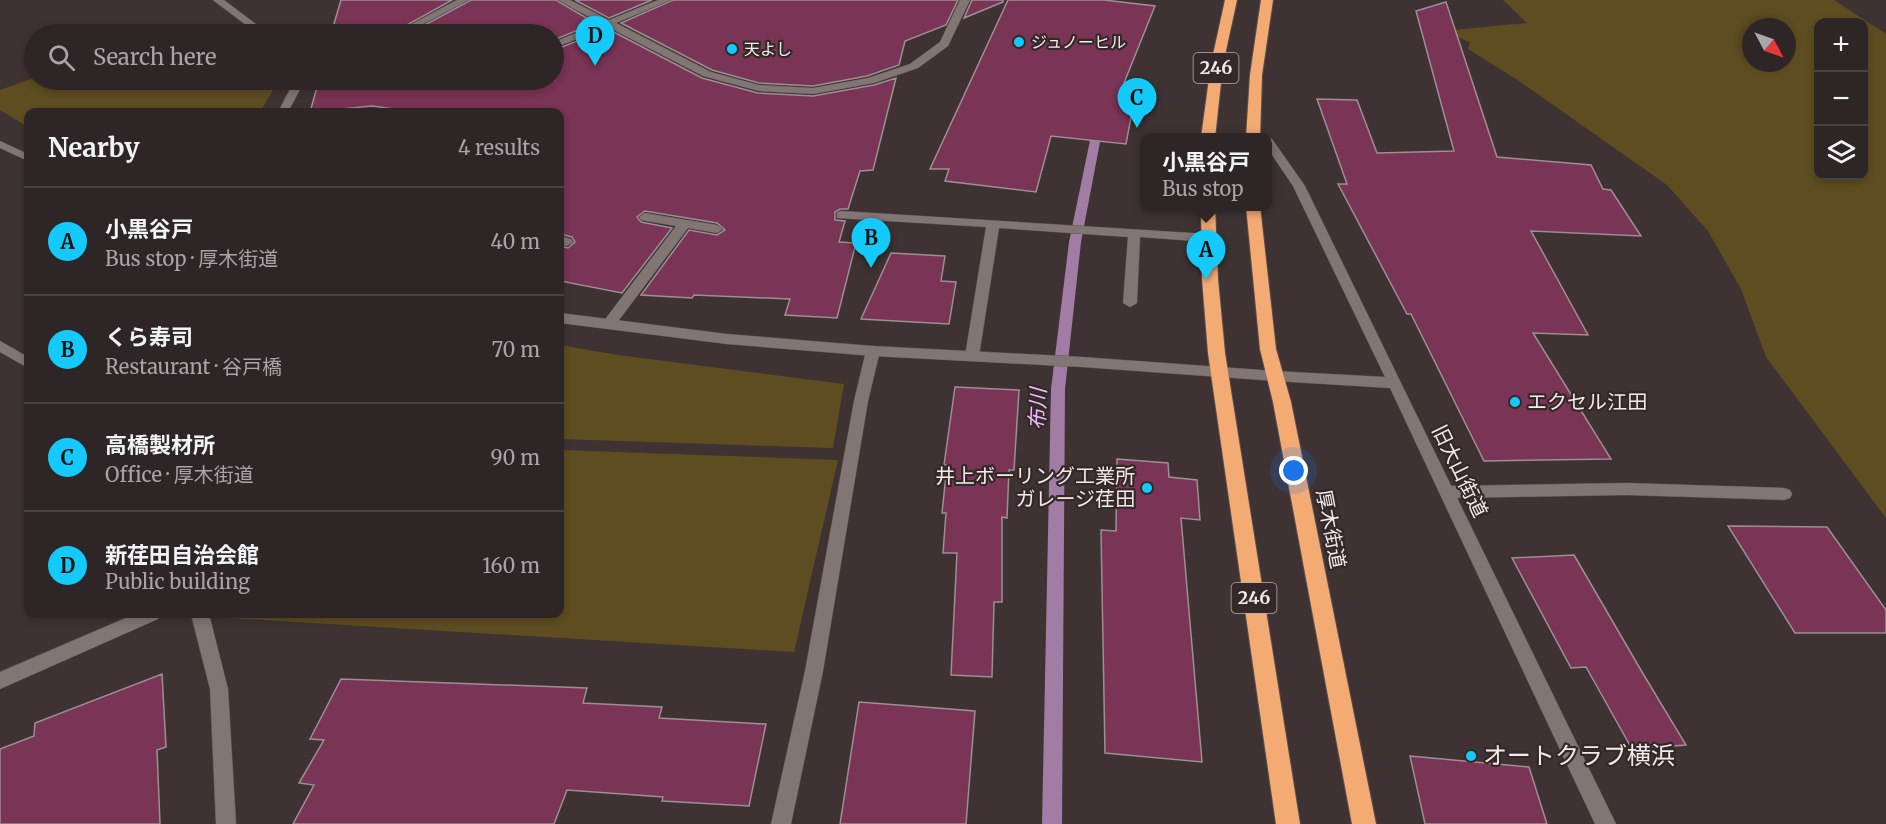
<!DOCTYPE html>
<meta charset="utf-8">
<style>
:root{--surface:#2e2626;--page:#362e2e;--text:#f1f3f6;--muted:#a7a5a7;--line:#494343;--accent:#14cafb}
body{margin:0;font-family:Merriweather,"Noto Sans JP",serif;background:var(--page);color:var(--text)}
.controls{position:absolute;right:18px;top:18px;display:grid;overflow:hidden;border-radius:12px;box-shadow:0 3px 9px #0003}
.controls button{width:54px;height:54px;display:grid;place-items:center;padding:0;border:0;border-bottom:2px solid var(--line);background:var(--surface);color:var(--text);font:30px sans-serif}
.compass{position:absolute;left:1742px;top:18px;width:54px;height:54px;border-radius:50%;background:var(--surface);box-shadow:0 3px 9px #0003;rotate:131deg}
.you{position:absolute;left:1294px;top:471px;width:21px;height:21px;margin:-15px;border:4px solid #fff;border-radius:50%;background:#1a73e8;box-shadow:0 0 0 9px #1a73e833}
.badge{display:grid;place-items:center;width:39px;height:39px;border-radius:50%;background:var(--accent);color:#111;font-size:20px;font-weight:700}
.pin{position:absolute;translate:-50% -50px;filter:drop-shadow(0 2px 3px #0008)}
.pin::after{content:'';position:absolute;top:32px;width:21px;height:18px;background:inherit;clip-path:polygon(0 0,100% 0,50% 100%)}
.popup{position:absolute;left:1140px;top:133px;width:132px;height:78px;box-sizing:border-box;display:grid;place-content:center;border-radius:12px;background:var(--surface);filter:drop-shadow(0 2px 4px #0005);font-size:20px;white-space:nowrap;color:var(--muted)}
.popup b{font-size:22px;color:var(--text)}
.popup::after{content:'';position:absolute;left:50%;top:100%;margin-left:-12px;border:12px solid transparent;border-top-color:var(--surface)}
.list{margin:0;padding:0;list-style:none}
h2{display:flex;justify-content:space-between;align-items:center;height:78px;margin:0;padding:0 24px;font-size:26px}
h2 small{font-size:20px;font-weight:400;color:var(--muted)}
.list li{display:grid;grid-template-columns:39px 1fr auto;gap:18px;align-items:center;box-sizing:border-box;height:108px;padding:0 24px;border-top:2px solid var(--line)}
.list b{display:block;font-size:22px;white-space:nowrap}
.list p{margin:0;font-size:20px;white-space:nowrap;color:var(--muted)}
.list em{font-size:20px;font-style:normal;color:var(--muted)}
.icon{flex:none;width:33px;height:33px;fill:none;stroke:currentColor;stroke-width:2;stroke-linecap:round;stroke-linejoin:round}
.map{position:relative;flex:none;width:1886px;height:824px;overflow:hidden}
.search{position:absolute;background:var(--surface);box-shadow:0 3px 9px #0003;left:24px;top:24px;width:540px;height:66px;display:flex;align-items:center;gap:15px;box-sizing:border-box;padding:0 21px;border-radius:33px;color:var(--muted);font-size:22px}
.panel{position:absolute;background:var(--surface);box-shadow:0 3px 9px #0003;left:24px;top:108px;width:540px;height:510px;border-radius:12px}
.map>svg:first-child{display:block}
.green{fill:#5e4d21;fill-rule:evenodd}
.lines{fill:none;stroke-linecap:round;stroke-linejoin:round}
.stream{fill:#a17da6;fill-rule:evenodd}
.building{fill:#7a3455;stroke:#9c8f94;stroke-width:1.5}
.lane-casing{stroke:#5b5150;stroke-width:1}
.street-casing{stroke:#5b5150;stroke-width:1}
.secondary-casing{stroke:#5b5150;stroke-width:1}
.highway-casing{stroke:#5b5150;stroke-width:2}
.lane{fill:#827674;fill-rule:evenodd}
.street{fill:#827674;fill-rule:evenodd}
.secondary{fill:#827674;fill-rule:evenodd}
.highway{fill:#f4aa73;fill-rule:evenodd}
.poi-dot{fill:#14cafb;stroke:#342928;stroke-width:2}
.labels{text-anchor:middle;stroke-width:4.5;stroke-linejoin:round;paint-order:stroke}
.far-poi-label{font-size:16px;fill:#f3ebeb;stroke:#342928;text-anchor:start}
.shield{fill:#342928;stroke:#bab1b0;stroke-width:1.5}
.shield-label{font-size:18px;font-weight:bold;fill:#f3ebeb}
.poi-label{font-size:20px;fill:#f3ebeb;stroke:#342928;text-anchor:start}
.street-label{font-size:20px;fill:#f3ebeb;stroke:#342928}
.water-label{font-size:21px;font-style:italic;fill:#f1b9fc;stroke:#342928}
.near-poi-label{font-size:24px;fill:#f3ebeb;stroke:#342928;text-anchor:start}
</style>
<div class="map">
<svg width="1886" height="824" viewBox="0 0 1886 824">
<rect width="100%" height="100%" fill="#3e3332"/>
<path class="green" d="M1503 0H1834L1886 34V518L1766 357 1741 289 1708 231 1667 185 1516 79 1468 49 1470 42 1443 31 1527 23ZM1818 22H1864V176H1818ZM1751 27H1787V63H1751Z
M34 78V80H279L260 112H28V127L0 110V90Z
M560 345 618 355 844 384 833 448 560 439Z
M560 450 838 460 794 652 228 618V614H560Z"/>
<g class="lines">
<path class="stream" d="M1099 118 1104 121 1081 242 1065 389 1062 824H1042L1051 389 1069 242 1094 121Z"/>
</g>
<path class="building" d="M341 0H452L391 34H331Z
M471 0H556L595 23 554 40V34H408Z
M575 0H652L609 18Z
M673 0H958L946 25 905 41 899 65 867 76 813 86 759 83 712 70 621 23Z
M972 0H1003V2L964 18Z
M1008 0H1104L1155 6 1124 83 1137 85 1126 144 1051 136 1036 192 945 181 949 169H930Z
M1446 2 1497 157 1591 165 1603 189 1611 190 1641 236 1531 231 1588 335 1533 333 1611 459 1484 461 1411 314H1407L1338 184H1347L1317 99 1357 100 1377 153 1454 151 1416 11Z
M608 29 702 78 758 93 813 96 874 85 896 78 873 170 860 171 848 209H840L835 212V220L845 221 839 242 856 243 837 318 785 315 790 299 694 295 692 298 641 295 689 230 717 235 725 230 717 223 645 211 637 217 641 222 672 228 622 293 560 281V246L568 248 575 242 572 237 560 234V112H415L372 106 310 112 319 80H352L361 85 369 80H460L461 82 473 85 481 80H554V50Z
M891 253 945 256 941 281 956 282 949 324 861 319Z
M955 387 1019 390 1014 470H1009L1007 518 1002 517V602H994L992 677 951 675 957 553H943L946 513H942L947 465H944Z
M1117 459 1168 463 1169 477 1197 480 1200 520 1181 518 1202 762 1105 753 1101 530 1116 531Z
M1728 526 1827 527 1886 610V633H1795Z
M1574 555 1642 672 1686 745 1632 749 1586 667 1571 668 1512 558Z
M162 674 166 747 157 750 160 824H0V749L34 736 35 723Z
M341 679 587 688 583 703 662 707 659 718 766 724 749 806 662 801 663 797 567 790 554 824H293L314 785 299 783 324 740 310 739Z
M859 702 975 711 966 824H840Z
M1410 756 1529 767 1547 824H1425Z"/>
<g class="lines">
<defs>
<path id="lane" d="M841 211 1208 234 1214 238 1208 242 1140 237 1137 303 1130 307 1123 303 1128 237 999 228 979 356 972 361 965 356 986 227 837 218V212Z
M1627 483 1784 488 1790 490 1792 494 1790 498 1784 500 1627 495 1448 498 1442 496 1440 492 1442 488 1448 486Z"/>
<path id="street" d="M213 0H224L269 34H258Z
M457 0H469L404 34H393Z
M558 0H570L609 20 658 0H671L616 23 711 72 759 85 813 88 868 78 910 64 940 42 960 0H970L948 46 918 68 874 83 813 94 759 91 703 76 608 27 554 48V42L600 23Z
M295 80H305L288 112H278Z
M354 80H367L362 83Z
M462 80H479L474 83Z
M1268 138 1272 139 1305 186 1616 824H1595L1390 388 1275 381 1268 376 1275 371 1385 377 1293 186 1268 149Z
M645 213 717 225 723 229 717 233 688 228 613 328H603L601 325 603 322 676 226 641 220 639 217Z
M560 236 571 239 573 242 567 246 560 244Z
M0 341 28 357V368L0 352Z
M873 346 880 351 868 401 823 671 791 824H771L805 671 854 401 866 351Z
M135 614H161L158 619 0 689V672Z
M191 614H209L228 689 236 824H216L210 689Z"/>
<path id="secondary" d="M0 141 28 154V161L0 148Z
M560 313 727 334 873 346 1082 357 1275 371 1282 376 1275 381 1082 367 873 356 727 344 560 323Z"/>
<path id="highway" d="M1225 0H1237L1223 64 1215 138H1201L1211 64Z
M1261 0H1273L1262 75 1260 138H1246L1250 75Z
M1201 206H1215L1218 279 1225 353 1300 824H1276L1208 353 1202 279Z
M1246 206H1260L1276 349 1291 402 1376 824H1352L1273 402 1260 349Z"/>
</defs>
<use href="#lane" class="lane-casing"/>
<use href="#street" class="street-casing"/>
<use href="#secondary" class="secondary-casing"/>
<use href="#highway" class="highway-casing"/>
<use href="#lane" class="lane"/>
<use href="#street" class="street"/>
<use href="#secondary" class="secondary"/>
<use href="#highway" class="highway"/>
</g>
<g class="poi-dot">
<circle cx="1019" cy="42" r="6"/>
<circle cx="732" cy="49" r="6"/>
<circle cx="1515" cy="402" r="6"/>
<circle cx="1147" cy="488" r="6"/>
<circle cx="1471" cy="756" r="6"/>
</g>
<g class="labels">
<g class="far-poi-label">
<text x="1031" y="48">ジュノーヒル</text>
<text x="744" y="55">天よし</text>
</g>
<g class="shield">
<rect x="1193.5" y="53" width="45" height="30" rx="4.5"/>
<rect x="1231.5" y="583" width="45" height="30" rx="4.5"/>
</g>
<g class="shield-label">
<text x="1216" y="74">246</text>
<text x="1254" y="604">246</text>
</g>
<g class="poi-label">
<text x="1527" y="409">エクセル江田</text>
<text x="1135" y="483" text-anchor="end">井上ボーリング工業所<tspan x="1135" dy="23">ガレージ荏田</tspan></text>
</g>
<g class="street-label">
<text transform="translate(1460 471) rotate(64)" y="7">旧大山街道</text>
<text transform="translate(1331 529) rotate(79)" y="7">厚木街道</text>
</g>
<g class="water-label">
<text transform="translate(1038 409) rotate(-88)" y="7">布川</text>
</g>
<g class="near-poi-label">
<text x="1483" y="764">オートクラブ横浜</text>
</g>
</g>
</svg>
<div class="controls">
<button>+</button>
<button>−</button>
<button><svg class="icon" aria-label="layers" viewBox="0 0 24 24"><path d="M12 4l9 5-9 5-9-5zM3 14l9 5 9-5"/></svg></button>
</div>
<svg class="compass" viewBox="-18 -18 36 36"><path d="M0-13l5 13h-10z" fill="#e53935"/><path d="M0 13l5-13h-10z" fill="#a7a5a7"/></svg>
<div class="you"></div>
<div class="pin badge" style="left:1206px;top:280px">A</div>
<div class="popup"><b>小黒谷戸</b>Bus stop</div>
<div class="pin badge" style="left:871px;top:268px">B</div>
<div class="pin badge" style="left:1137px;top:128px">C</div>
<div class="pin badge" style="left:595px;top:66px">D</div>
<div class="search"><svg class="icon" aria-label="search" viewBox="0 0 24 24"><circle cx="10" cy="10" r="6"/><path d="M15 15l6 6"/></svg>Search here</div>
<section class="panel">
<h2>Nearby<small>4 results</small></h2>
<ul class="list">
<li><span class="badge">A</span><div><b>小黒谷戸</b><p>Bus stop · 厚木街道</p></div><em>40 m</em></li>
<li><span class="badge">B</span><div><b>くら寿司</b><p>Restaurant · 谷戸橋</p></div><em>70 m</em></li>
<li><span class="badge">C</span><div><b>高橋製材所</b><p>Office · 厚木街道</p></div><em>90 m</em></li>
<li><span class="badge">D</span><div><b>新荏田自治会館</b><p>Public building</p></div><em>160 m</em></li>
</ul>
</section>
</div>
